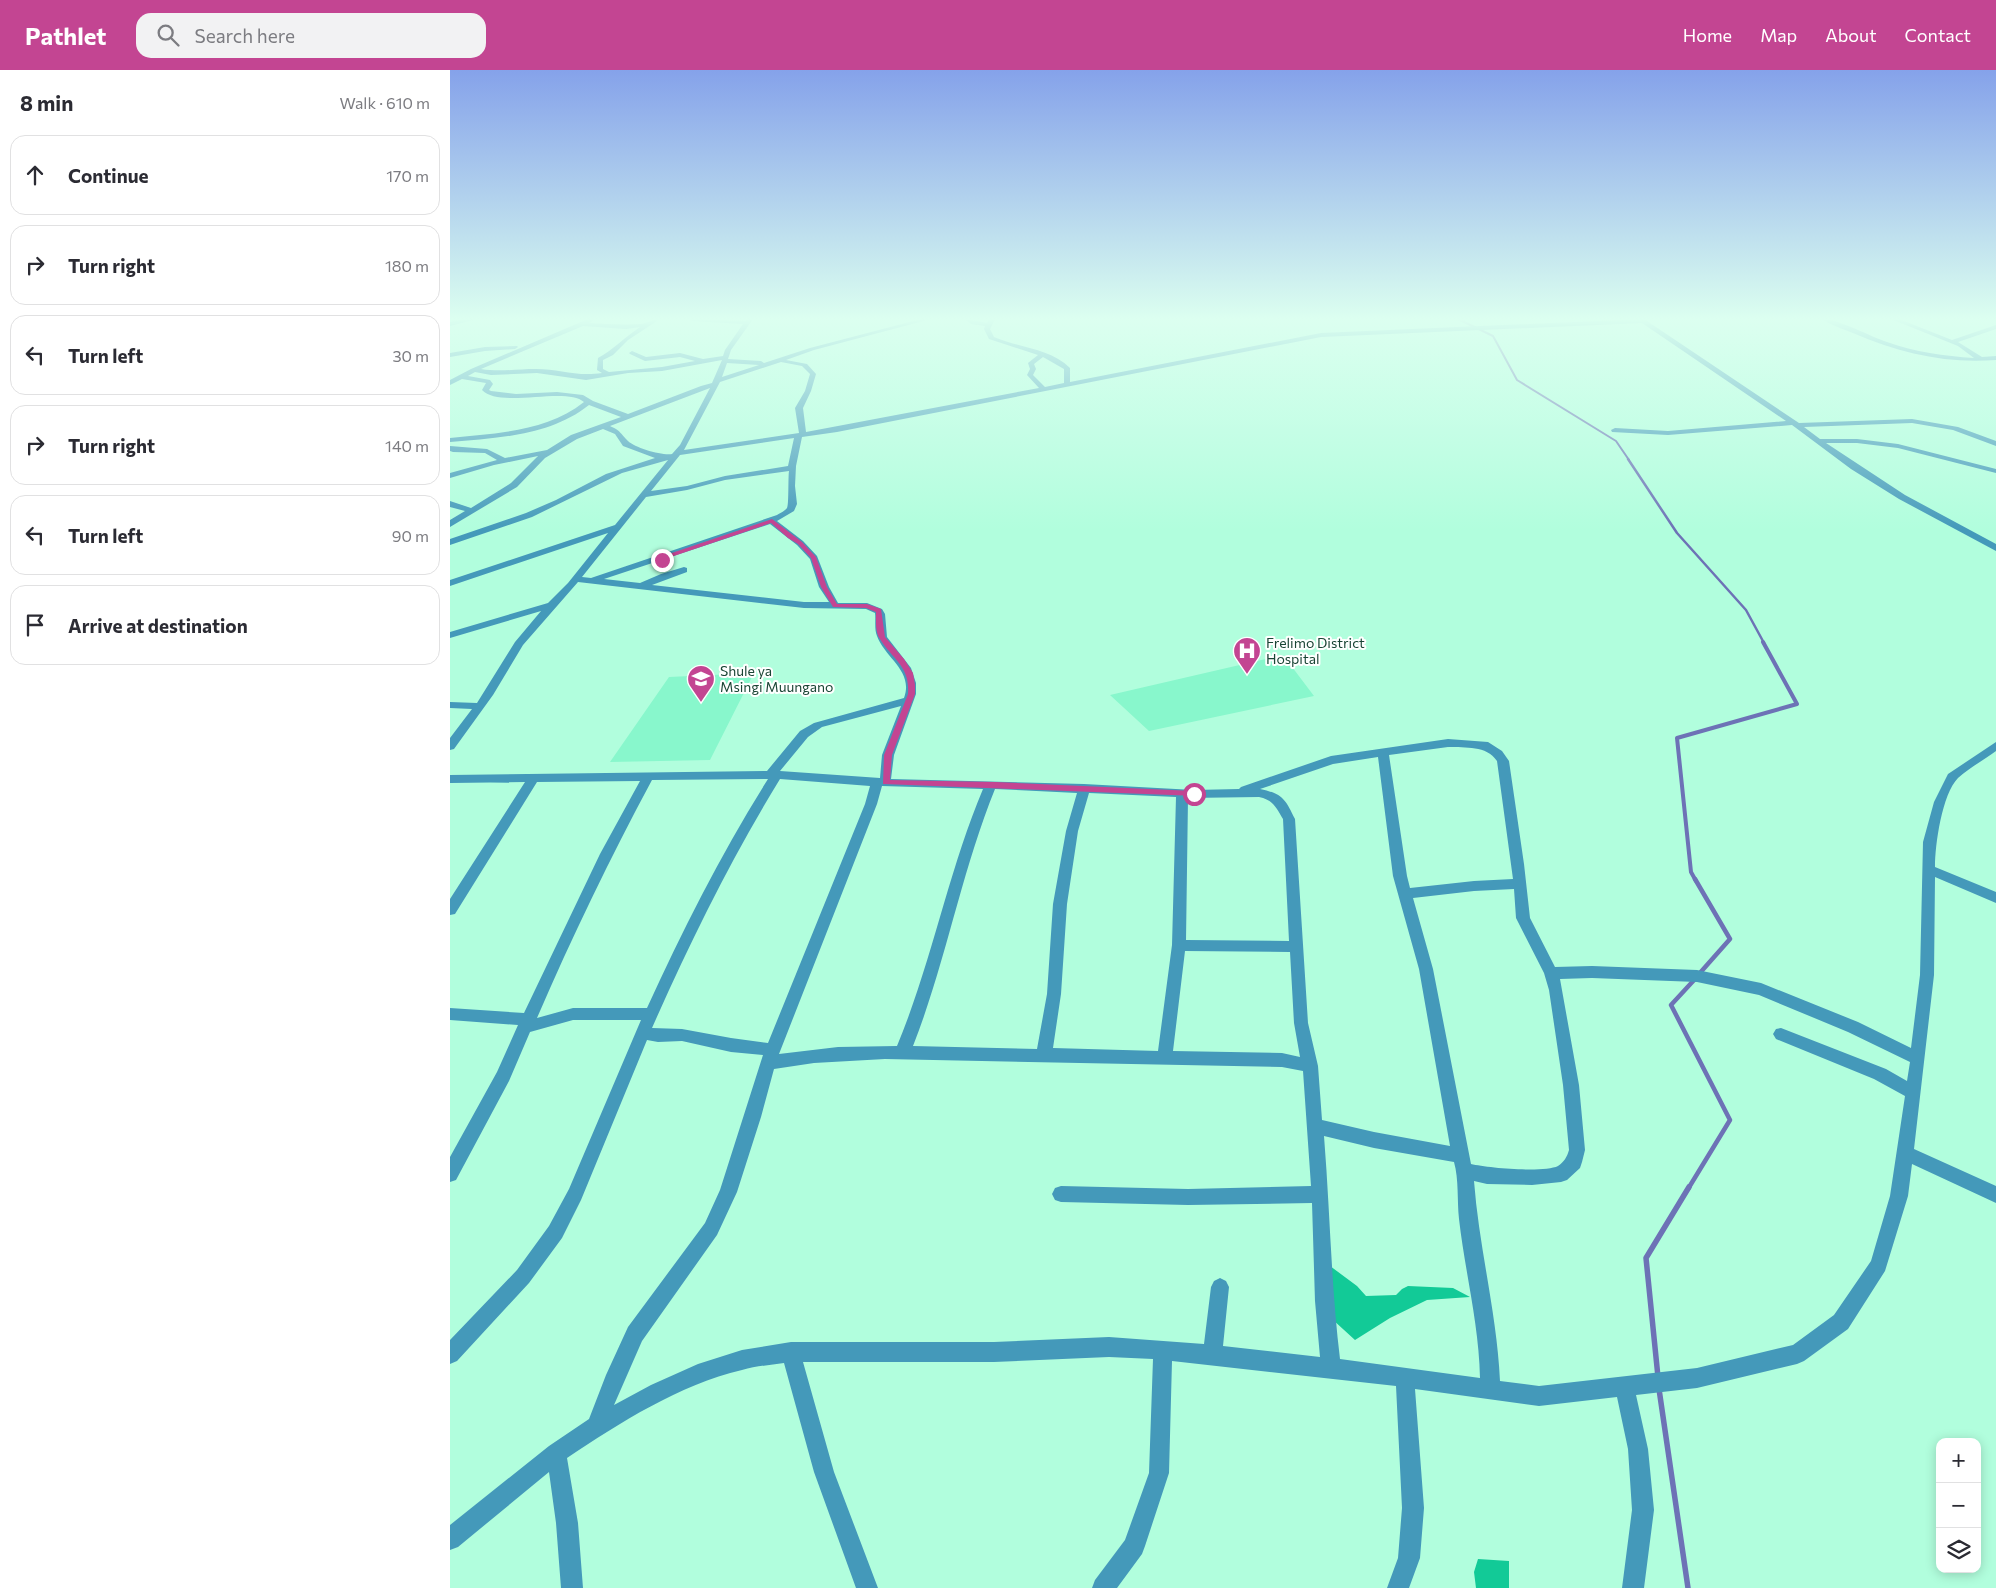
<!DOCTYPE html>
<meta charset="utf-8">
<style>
:root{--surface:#fff;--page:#f2f2f3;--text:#2b2b33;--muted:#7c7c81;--line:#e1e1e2;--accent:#c34592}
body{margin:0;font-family:Commissioner,sans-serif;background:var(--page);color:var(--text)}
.controls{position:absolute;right:15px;bottom:15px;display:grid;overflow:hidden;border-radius:10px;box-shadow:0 2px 12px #0003}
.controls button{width:45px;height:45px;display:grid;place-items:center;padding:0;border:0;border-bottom:1px solid var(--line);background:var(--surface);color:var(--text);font:25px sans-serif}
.stop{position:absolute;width:15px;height:15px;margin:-11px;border:4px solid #c34592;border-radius:50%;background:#fff}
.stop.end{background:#c34592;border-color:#fff;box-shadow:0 1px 5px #0008}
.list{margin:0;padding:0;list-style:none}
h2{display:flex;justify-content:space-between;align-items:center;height:65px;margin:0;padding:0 20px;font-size:21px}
h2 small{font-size:16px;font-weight:400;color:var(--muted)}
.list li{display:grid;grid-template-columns:32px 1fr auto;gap:15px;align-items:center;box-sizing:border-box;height:80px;margin:0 10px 10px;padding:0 10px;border:1px solid var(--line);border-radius:15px}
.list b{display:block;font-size:19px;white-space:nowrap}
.list em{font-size:16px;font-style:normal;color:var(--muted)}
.icon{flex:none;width:28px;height:28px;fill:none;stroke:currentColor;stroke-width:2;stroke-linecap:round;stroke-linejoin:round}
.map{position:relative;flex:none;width:1546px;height:1518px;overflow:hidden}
header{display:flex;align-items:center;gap:30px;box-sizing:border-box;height:70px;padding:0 25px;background:var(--accent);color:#fff}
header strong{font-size:24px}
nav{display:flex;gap:28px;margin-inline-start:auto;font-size:18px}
.search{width:350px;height:45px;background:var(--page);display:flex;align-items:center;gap:12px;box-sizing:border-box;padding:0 18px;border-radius:15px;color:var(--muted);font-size:19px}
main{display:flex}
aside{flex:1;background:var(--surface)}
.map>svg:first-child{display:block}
.built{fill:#88f7cc}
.forest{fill:#12ca97}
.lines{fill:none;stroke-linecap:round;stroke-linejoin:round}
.stream-far4{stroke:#6d72b6;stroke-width:2}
.stream-far3{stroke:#6d72b6;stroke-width:2.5}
.stream-far2{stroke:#6d72b6;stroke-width:4}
.stream-far1{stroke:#6d72b6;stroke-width:4.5}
.stream{stroke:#6d72b6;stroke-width:5.5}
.minor{fill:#4499ba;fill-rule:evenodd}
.route{fill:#c34592}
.labels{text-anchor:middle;stroke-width:4;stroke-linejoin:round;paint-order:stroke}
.poi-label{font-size:14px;fill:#1a4535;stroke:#fff;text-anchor:start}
</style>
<header>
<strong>Pathlet</strong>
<div class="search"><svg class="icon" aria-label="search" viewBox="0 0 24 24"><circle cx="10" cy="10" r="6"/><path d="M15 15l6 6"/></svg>Search here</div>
<nav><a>Home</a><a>Map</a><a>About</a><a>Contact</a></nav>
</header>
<main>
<aside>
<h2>8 min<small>Walk · 610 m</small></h2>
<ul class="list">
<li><svg class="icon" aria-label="ahead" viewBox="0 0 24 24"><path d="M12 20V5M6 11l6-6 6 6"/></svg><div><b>Continue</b></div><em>170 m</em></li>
<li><svg class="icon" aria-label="right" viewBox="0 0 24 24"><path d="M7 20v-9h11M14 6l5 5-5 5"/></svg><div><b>Turn right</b></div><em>180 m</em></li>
<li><svg class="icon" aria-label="left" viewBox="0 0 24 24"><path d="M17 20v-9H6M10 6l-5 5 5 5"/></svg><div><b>Turn left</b></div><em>30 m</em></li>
<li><svg class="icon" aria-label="right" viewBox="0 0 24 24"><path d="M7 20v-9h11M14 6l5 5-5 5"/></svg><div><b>Turn right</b></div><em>140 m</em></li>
<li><svg class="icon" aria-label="left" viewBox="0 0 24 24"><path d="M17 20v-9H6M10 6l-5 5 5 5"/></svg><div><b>Turn left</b></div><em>90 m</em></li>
<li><svg class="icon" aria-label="arrive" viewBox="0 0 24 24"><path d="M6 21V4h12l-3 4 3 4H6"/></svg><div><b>Arrive at destination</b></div></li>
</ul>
</aside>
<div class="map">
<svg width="1546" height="1518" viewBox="0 0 1546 1518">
<rect width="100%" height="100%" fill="#b1fedd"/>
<path class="built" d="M833 585 864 626 699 661 660 625Z
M304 603 260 690 160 692 219 607Z"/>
<path class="forest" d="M876 1193 907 1216 916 1226 946 1225 952 1219 958 1216 1003 1218 1020 1227 977 1230 940 1248 905 1270 882 1249Z
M1028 1489 1059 1491V1518H1026L1024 1502Z"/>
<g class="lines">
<path class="stream-far4" d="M1008 249 1043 266 1067 310 1166 371 1179 390"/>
<path class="stream-far3" d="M1178 389 1227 463 1296 540 1314 573"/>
<path class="stream-far2" d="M1246 811 1241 802 1227 668 1347 634 1313 572"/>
<path class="stream-far1" d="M1245 809 1280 869 1249 904
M1238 1119 1280 1050 1221 935 1245 909"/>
<path class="stream" d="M1208 1307 1196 1188 1239 1117
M1209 1319 1238 1518"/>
<path class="minor" d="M16 249H27L0 256V252Z
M138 249H146L139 253C156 254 174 255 191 254 198 253 203 249 210 249L178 270 163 285 153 290V299L159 302 212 297 245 291 230 287 195 291 180 284 179 283 182 281 196 287 230 283 253 289 273 286 275 280 293 254 242 251 239 249 296 251 297 249H303L281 280 278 289 311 291 314 293 360 278 471 249H481L364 280 336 290 357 294 366 304 361 321 353 338 356 362 589 318 577 305 580 299 578 293 588 285 539 269 534 259 535 256 521 254 515 249 537 253 539 249H545L540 259 544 267C569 278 600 278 620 298V312L871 263 1194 249 1349 353 1462 349 1508 357 1546 371V376L1503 360 1462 353 1354 357 1370 369H1407L1448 374 1546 399V403L1448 378 1407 373H1376L1455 425 1546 474V481L1449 429 1401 399 1342 355 1218 365 1162 362 1161 360 1165 358 1218 361 1336 351 1192 253 871 267 387 362 352 367 346 396 345 416 347 434 344 441 327 451 353 471 367 486 379 517 388 533H417L432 539 435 544 437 567 461 598 466 613V624L444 685 441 709 634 714 744 720 789 719 791 717 881 686 998 669 1038 672 1052 681 1059 691 1074 794 1080 848 1105 897 1142 896 1247 900 1311 913 1408 952 1461 978 1470 905 1473 772 1484 732 1498 704 1546 672V681C1534 690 1519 698 1508 708 1492 724 1485 775 1485 797L1546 822V833L1485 807 1484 905 1464 1079 1546 1116V1133L1462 1094 1458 1126 1435 1201 1398 1259 1354 1291 1347 1294 1247 1318 1186 1325 1198 1379 1204 1440 1194 1518H1172L1182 1440 1178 1379 1167 1327 1089 1336 965 1319 974 1438 970 1488 959 1518H937L948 1488 952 1438 946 1316 722 1291 719 1403 695 1476 692 1484 667 1518H642L645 1510 675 1470 699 1403 703 1289 659 1287 544 1292H353L384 1402 428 1518H406L364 1402 334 1293C320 1295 306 1296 292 1300 229 1315 171 1352 117 1388L128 1453 133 1518H111L106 1453 99 1402 8 1477 0 1480V1455L99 1376 139 1349 156 1305 178 1257 255 1153 270 1120 313 985 281 982 232 971 208 972 197 970 131 1130 112 1168 79 1213 7 1291 0 1294V1270L67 1200 99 1156 119 1119 191 950H123L80 962 59 1011 6 1110 0 1112V1087L47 1002 68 955 0 950V938L74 943 150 784 190 711 87 712 5 844 0 845V829L75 712 0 713V705L317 701 350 661 364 653 454 628C464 601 435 588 427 566 424 559 426 550 425 543L416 539 354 538 128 512 73 575 43 625 4 679 0 680V668L22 639 0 638V632L27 633 65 572 91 541 0 568V562L98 533 118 513 158 463 0 516V510L165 455 218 390 172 403 82 447 0 475V469L76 443 106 430 156 404 205 388 173 376 165 364 153 359 127 369 95 388 67 417 0 457V450L15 441 0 437V431L21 438 61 413 88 386 44 395 0 408V403L47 390 35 383 3 382 0 381V376L37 379 55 388 97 380 121 365 171 347 139 335C100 366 47 368 0 372V368C46 363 96 362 134 332 116 316 50 339 32 320L36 313 12 309 0 315V310L21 299ZM133 256 176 259 190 257C175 267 163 280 148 288L147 300 152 303C127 307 109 299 86 299 67 299 49 302 31 299ZM593 287 614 299V313L595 317 583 305 586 299 584 294ZM272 290 262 313 251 316 178 344 143 331 133 325 107 322 66 324 41 321 39 320 43 314 40 310 18 306 25 302 41 305 87 303 136 310 178 303 212 301ZM331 292 352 296 360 304 355 321 345 338 349 363 234 380 270 312ZM277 293 309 295 272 307ZM260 318 230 375 222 384C213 386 185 378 178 371 170 363 171 361 160 356ZM344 368 338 396 275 406 237 416 201 421 230 385ZM339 401C338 407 339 436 337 438 335 441 330 443 327 445L141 508 132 507 196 427 237 420 275 410ZM320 454 347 475 360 489 369 517 379 532H354L202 515 237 502V498L234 497 211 504 190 513 154 509ZM451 636 432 685 430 708 330 701 358 667 372 657ZM998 677C1016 678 1036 675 1047 691L1063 809 1024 811 960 818 957 806 939 685ZM928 687 943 806 969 899 1000 1076 924 1062 872 1050 868 996 858 953 845 749C835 729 833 724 810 719L883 694ZM318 709C272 782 233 859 197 938H123L87 948C122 867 160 788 202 710ZM330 709 420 716 415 734 318 973 281 968 232 959 202 958C240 872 281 789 330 709ZM432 716 533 719C498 802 482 892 447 976L388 977 329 984 427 734ZM545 719 627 723 616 761 603 834 597 924 587 979 463 976C496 892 511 803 545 719ZM639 723 726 727 722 875 708 981 603 978 611 924 617 834 628 761ZM809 727C823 730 826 737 833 749L839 871 736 870 738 728ZM1064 819 1066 848 1094 903 1099 920 1113 1015 1119 1080C1117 1087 1114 1092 1108 1096 1094 1103 1038 1098 1021 1094L983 899 963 828 1024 821ZM735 881 840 882 844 953 850 987 832 983 723 981ZM1142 908 1247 912 1309 925 1398 962 1460 992 1457 1011 1436 999 1331 958 1326 959 1323 964 1326 969 1424 1009 1455 1026 1440 1126 1421 1191 1384 1245 1343 1275 1247 1298 1089 1316 1050 1311C1047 1244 1029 1178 1024 1111L1037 1114 1082 1115 1111 1112 1117 1110 1130 1098 1132 1092 1135 1080 1129 1015 1110 909ZM435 989 832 997 853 1001 861 1116 738 1119 611 1116 605 1118 602 1124 605 1130 611 1132 738 1135 862 1133 865 1231 870 1287 773 1276 779 1217 776 1211 770 1208 764 1211 761 1217 754 1274 659 1267 544 1272H341L292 1280 248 1294 201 1315 164 1335 192 1271 267 1165 287 1122 311 1047 324 999 364 993ZM874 1066 924 1078 1004 1092C1009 1110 1007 1130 1009 1149 1015 1202 1029 1254 1030 1308L890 1289C881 1215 880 1140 874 1066Z
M1372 249C1389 249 1419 266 1437 272 1465 282 1494 286 1524 288L1508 276 1441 249H1449L1502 270 1546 255V259L1508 272 1532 287 1546 286V290C1496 294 1450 283 1403 263 1393 259 1381 255 1372 249Z
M67 276 68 277 65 279 35 281 0 287V283L35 277Z"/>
</g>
<linearGradient id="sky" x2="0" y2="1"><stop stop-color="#85a2ea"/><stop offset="0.54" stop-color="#dcfff0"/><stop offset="1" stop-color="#dcfff0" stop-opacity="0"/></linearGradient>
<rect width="1546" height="461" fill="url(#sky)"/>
<path class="route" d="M322 449 352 472 366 487 377 517 387 534H417L431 539 435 567 454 589 463 603 465 615V624L442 685 440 710 545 712 744 721 748 724 747 726 433 714 434 685 458 624C460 596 443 590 430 569 425 562 426 550 426 542L416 538 383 537 371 517 361 488 348 474 338 468 321 453 215 489 214 491 209 490 210 487Z"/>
<defs>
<symbol id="hospital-pin" viewBox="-11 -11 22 30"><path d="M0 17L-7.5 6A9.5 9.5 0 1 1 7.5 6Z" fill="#c34592" stroke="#fff"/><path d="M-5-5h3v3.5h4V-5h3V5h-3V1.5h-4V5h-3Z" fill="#fff"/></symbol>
<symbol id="school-pin" viewBox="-11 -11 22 30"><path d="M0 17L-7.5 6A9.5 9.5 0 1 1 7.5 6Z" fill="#c34592" stroke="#fff"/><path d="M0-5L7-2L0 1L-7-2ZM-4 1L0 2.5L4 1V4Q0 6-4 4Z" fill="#fff"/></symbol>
</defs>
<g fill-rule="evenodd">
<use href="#hospital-pin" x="781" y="565" width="32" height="43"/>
<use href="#school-pin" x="235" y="593" width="32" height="43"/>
</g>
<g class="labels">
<g class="poi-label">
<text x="816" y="578">Frelimo District<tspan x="816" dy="16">Hospital</tspan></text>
<text x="270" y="606">Shule ya<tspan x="270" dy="16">Msingi Muungano</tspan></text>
</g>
</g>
</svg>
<div class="controls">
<button>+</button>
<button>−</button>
<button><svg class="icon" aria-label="layers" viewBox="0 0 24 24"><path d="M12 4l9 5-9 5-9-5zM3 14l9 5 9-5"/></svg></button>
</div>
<div class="stop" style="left:744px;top:724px"></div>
<div class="stop end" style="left:212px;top:490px"></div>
</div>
</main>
